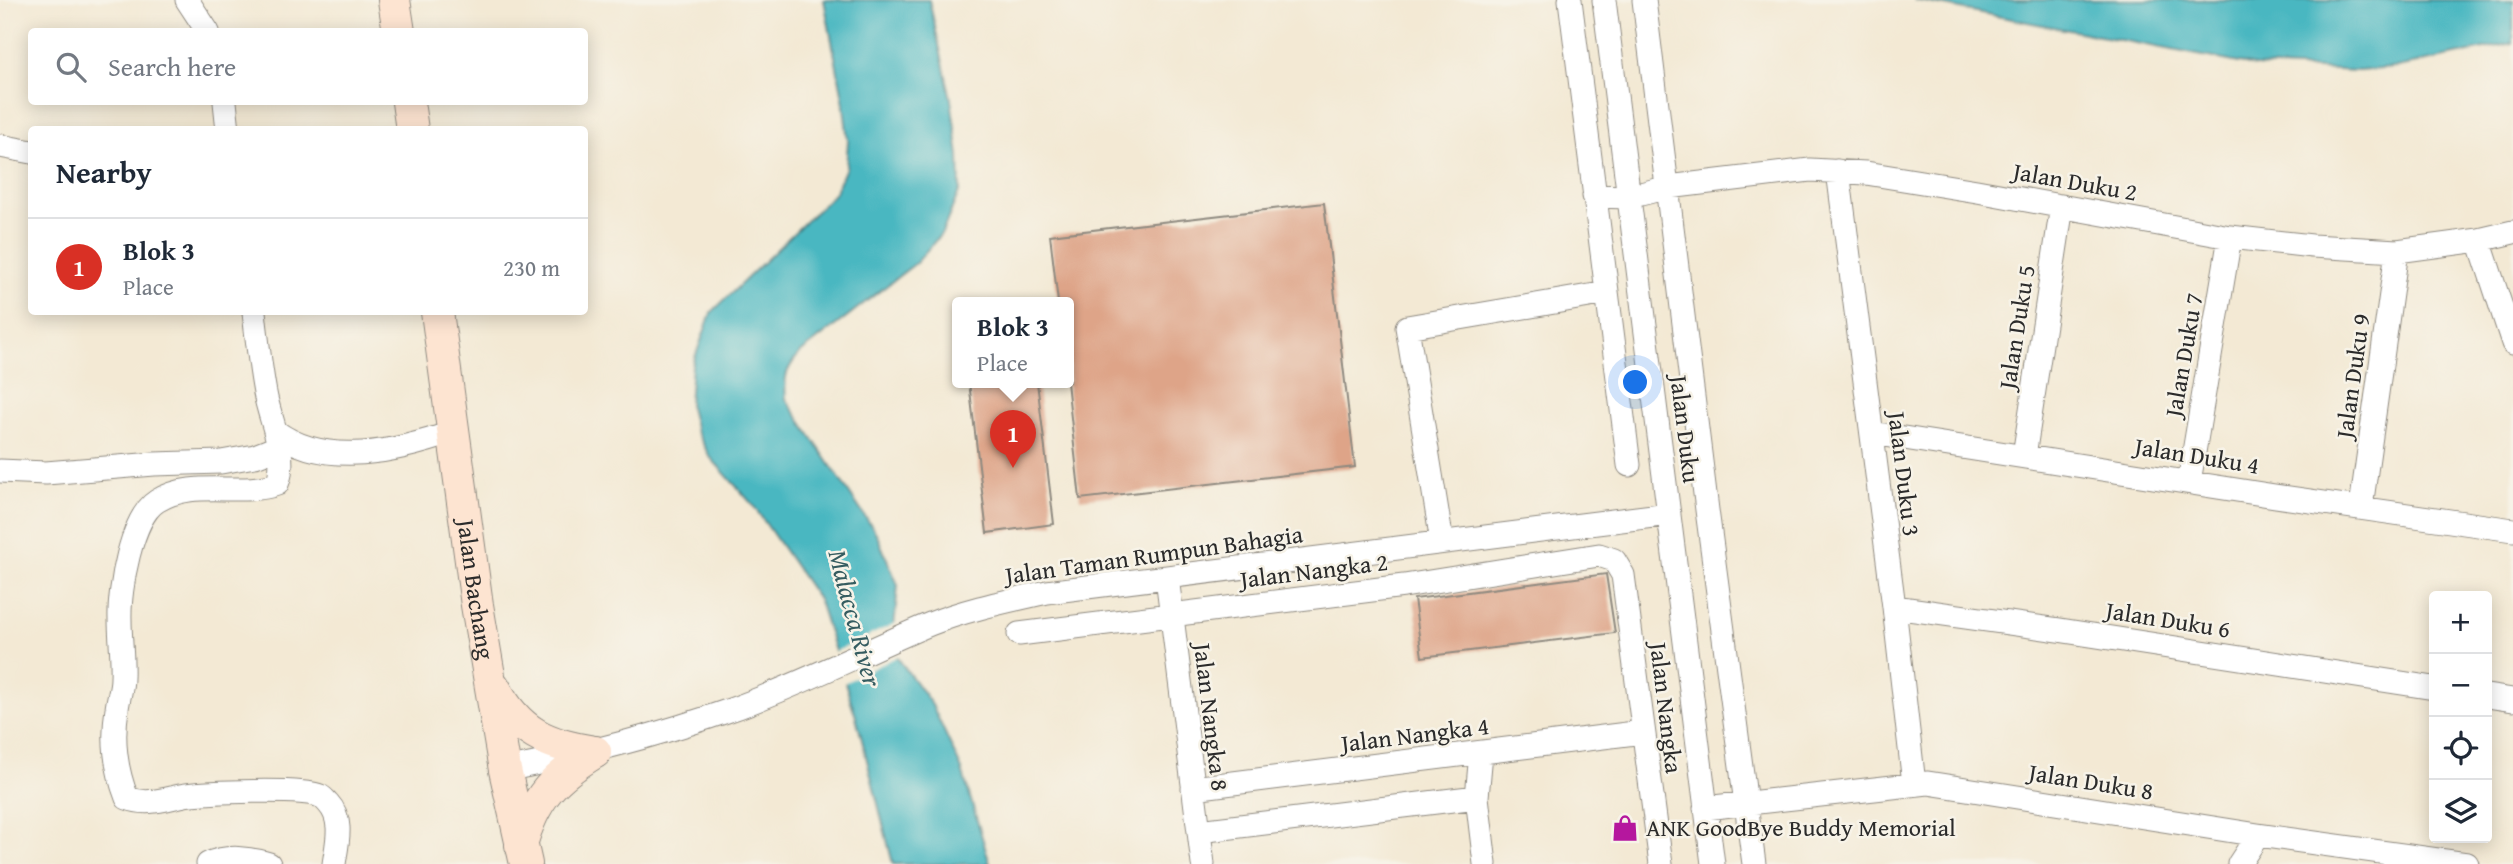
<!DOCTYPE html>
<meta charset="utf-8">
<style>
:root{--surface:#fff;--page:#f6f6f7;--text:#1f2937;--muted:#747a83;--line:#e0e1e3;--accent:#d93025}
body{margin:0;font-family:"Gentium Book Plus",serif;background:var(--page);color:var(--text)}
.controls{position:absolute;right:21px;bottom:21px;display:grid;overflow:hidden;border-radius:7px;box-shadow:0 4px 18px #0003}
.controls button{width:63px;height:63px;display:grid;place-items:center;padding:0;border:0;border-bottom:2px solid var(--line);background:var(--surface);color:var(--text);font:35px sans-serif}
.you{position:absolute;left:1636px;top:383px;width:24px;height:24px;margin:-18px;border:5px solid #fff;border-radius:50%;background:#1a73e8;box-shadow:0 0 0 10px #1a73e833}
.badge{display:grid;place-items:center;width:46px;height:46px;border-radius:50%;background:var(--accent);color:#fff;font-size:23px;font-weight:700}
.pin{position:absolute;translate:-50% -58px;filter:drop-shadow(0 2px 4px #0008)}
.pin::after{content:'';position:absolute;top:37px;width:24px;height:21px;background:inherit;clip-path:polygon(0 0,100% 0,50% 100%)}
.popup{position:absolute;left:952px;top:297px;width:122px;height:91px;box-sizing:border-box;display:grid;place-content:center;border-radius:7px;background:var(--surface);filter:drop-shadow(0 2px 5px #0005);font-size:23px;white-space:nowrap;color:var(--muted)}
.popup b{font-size:26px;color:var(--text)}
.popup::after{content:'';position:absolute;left:50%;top:100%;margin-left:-14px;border:14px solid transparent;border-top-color:var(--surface)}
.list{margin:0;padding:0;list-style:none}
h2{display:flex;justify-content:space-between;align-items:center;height:91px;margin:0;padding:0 28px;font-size:30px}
h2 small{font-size:23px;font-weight:400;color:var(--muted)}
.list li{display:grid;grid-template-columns:46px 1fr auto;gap:21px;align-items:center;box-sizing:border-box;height:98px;padding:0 28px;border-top:2px solid var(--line)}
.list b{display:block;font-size:26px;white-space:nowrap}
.list p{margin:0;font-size:23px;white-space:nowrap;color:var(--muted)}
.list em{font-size:23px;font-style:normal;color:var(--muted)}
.icon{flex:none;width:38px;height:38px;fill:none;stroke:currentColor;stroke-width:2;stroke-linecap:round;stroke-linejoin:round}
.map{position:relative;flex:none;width:2513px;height:864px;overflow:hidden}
.search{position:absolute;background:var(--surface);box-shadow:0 4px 18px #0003;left:28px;top:28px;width:560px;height:77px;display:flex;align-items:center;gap:18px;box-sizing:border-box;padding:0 24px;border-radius:7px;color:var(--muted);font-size:26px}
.panel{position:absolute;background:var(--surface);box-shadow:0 4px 18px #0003;left:28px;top:126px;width:560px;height:189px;border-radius:7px}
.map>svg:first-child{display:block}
.water{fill:#48b7c1;stroke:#3a7176;stroke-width:2}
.pier{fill:#f3e9d4}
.building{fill:#dea488}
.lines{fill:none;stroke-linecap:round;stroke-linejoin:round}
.street-casing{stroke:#8f8a80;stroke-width:25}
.secondary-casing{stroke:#8f8a80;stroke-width:34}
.street{stroke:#fff;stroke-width:23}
.secondary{stroke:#fde4d1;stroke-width:32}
.labels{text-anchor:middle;stroke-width:5;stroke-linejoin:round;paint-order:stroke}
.street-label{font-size:24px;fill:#2b2b2b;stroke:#f7f3e8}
.poi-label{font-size:24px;fill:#2b2b2b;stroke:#f7f3e8;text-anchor:start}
.water-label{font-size:26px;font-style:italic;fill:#355c60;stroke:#f7f3e8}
</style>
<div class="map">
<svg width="2513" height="864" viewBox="0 0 2513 864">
<rect width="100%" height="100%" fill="#f7f3e8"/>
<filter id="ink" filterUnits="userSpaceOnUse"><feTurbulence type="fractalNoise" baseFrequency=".0143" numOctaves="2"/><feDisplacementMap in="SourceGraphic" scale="14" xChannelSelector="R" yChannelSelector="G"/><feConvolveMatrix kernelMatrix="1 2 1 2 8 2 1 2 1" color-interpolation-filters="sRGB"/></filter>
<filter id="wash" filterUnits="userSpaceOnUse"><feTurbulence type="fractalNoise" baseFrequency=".00686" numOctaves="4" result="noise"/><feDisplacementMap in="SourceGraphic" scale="28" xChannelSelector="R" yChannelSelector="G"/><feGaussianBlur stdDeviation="1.57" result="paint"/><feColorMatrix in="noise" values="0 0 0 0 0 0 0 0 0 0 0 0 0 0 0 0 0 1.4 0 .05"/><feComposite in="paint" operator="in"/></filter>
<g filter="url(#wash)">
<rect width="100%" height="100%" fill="#f3e9d4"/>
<path class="water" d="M824 0H929L951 99 959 156 960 189 942 233 917 262 799 354C785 371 784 377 786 399L876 533 898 585 892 650 932 705 962 770 990 864H893L857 720 819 601 753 505 710 457 696 431 689 404 692 366 711 313 834 194 846 168 848 141 843 98Z
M1914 0H2513V43L2393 68 2358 71 2255 66Z"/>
<path class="pier" d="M898 622 896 649 900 655 842 684 832 653Z"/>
<g id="blocks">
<path class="building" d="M1324 203 1355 467 1080 499 1067 382H1069V302H1058L1050 235Z
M969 382H1037L1054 524 987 533Z
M1606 574 1615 633 1422 657 1414 599Z"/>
</g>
</g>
<g filter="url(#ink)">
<use href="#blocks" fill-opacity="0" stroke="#8f8a80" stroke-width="2"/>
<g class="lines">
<defs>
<path id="street" d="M187 0 208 32
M1570 0 1629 465
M1604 0 1713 864
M1644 0 1707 510 1754 864
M225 102 228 130
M0 146 32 152
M1838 171 1894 607 1914 784
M1594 196 1629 197 1668 187 1810 170 1866 173 1977 191 2230 237 2312 246 2397 251 2479 240 2513 232
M2479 240 2513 343
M254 312C257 339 260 366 265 393 270 422 289 456 277 484 239 497 194 478 157 501 131 517 119 590 120 619 120 639 123 658 122 678 122 688 118 699 117 709 112 739 116 770 127 798 147 806 164 799 185 795 205 792 303 788 320 796 323 797 325 800 328 803 344 820 337 843 334 864
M275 431C325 469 399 451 454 432
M1872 433 2275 496 2513 530
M2024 456 2062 206
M0 471 46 473 154 464 221 462 255 456 278 447
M2189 482 2230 237
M2361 507 2397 251
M1442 542 1407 327 1607 293
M1167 577 1203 864
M1894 607 2059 630 2434 688
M1019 634 1404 586 1599 555 1614 560 1623 575 1661 864
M2487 696 2513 700
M1481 753 1477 797 1485 864
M505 770C581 755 656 736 730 710 798 686 863 652 930 624 968 609 1008 601 1047 592L1669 514
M1193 788 1643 732
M1705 808 1928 783 2258 835 2467 864
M1199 831 1477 797
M208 864C226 855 250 858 269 864
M2239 864 2258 835"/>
<g id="secondary">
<path d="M394 0 399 32"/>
<path d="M408 102 412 130"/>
<path id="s1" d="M437 312 477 605 505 770 526 864"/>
<path d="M494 687C518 732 546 745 595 752"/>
<path d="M521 845C534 798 554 777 595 752"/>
</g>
</defs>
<use href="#street" class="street-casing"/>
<use href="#secondary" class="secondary-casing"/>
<use href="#street" class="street"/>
<use href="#secondary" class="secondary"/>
</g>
</g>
<defs>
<symbol id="shop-bare" viewBox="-9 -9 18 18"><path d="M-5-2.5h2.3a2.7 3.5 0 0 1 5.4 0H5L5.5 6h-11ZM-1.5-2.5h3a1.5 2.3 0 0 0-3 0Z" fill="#b5179e" stroke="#f7f3e8" stroke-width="2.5" paint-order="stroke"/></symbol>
</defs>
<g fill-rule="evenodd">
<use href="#shop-bare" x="1606" y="809" width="38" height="38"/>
</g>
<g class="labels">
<g class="street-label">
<text transform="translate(2075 182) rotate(10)" y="8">Jalan Duku 2</text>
<text transform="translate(2017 327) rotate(-81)" y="8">Jalan Duku 5</text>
<text transform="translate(2184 355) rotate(-80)" y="8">Jalan Duku 7</text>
<text transform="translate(2353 376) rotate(-82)" y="8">Jalan Duku 9</text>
<text transform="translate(1685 429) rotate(83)" y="8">Jalan Duku</text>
<text transform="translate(2197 456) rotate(9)" y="8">Jalan Duku 4</text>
<text transform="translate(1904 474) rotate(83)" y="8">Jalan Duku 3</text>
<text transform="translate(1154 555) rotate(-8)" y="8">Jalan Taman Rumpun Bahagia</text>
<text transform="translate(1314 571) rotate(-7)" y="8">Jalan Nangka 2</text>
<text dy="8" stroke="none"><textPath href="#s1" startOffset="280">Jalan Bachang</textPath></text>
<text transform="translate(2168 620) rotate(9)" y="8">Jalan Duku 6</text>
<text transform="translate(1666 708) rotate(83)" y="8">Jalan Nangka</text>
<text transform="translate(1211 717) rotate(83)" y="8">Jalan Nangka 8</text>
<text transform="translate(1415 735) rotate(-7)" y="8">Jalan Nangka 4</text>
<text transform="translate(2091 782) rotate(9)" y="8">Jalan Duku 8</text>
</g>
<g class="poi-label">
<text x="1646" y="836">ANK GoodBye Buddy Memorial</text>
</g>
<g class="water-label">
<text transform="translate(855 618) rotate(75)" y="9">Malacca River</text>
</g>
</g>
</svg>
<div class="controls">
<button>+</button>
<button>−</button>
<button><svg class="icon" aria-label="locate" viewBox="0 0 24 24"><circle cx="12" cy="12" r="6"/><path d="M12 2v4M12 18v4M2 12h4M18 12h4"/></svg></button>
<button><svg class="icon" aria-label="layers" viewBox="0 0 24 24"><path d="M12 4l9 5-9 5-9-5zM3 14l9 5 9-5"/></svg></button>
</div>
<div class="you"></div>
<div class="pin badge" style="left:1013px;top:468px">1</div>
<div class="popup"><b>Blok 3</b>Place</div>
<div class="search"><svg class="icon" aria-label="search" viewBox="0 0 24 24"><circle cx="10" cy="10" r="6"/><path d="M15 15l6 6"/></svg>Search here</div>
<section class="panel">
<h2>Nearby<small></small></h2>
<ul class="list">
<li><span class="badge">1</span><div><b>Blok 3</b><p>Place</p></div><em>230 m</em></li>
</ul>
</section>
</div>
